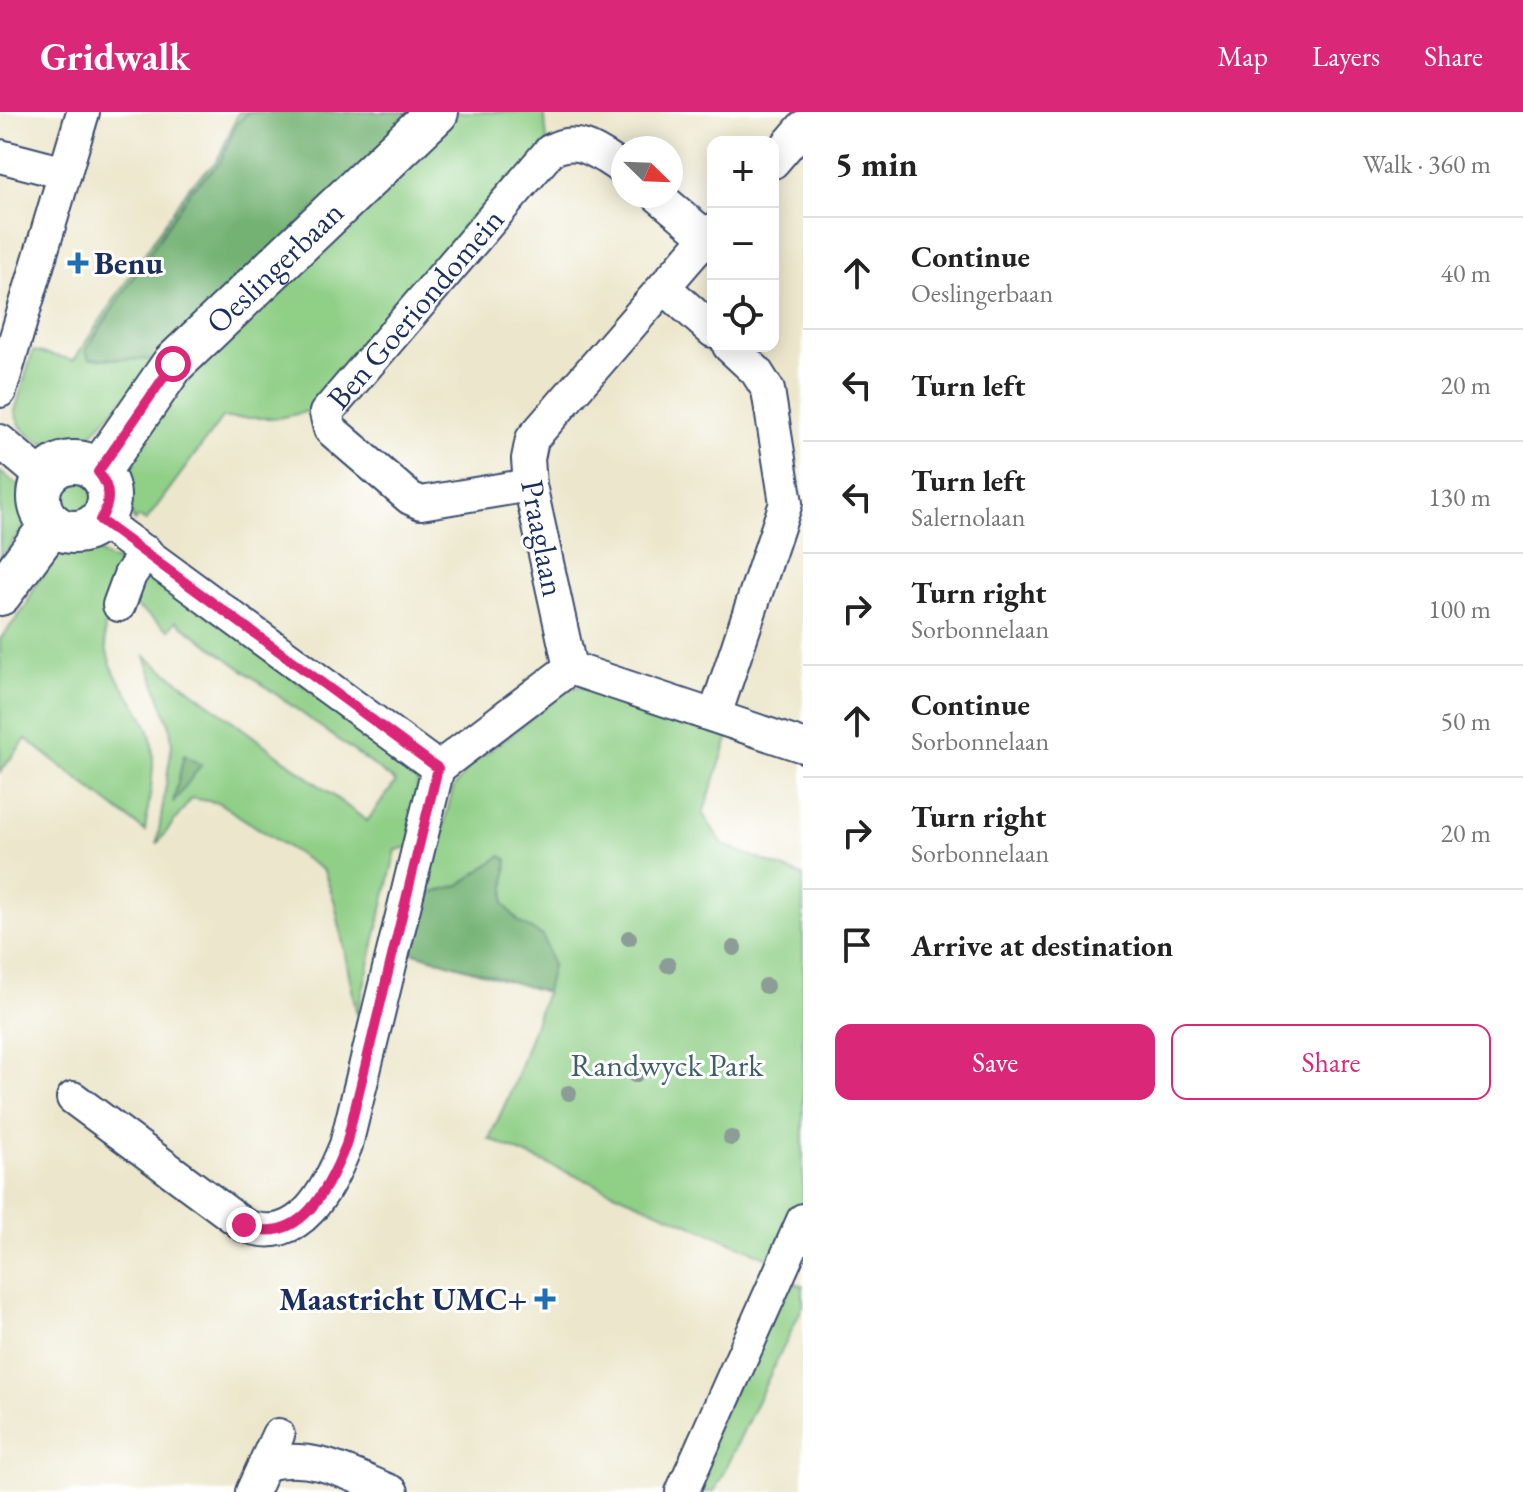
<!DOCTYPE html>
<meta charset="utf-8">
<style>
:root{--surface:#fff;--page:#f6f6f6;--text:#222;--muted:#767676;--line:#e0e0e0;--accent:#db2777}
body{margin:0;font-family:"EB Garamond",serif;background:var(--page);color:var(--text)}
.controls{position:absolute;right:24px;top:24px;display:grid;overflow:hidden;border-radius:16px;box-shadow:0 4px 20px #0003}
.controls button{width:72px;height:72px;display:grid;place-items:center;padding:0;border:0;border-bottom:2px solid var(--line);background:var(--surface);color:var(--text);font:40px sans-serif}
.compass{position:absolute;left:611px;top:24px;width:72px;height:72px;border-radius:50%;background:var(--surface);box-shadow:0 4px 20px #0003;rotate:113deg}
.stop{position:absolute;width:24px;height:24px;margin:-18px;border:6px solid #db2777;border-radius:50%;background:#fff}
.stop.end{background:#db2777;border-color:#fff;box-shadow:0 2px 8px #0008}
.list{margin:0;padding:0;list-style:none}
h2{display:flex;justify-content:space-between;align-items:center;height:104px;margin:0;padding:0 32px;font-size:34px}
h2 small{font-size:26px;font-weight:400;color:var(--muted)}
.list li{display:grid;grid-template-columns:52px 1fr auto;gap:24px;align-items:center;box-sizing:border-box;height:112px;padding:0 32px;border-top:2px solid var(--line)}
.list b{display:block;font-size:30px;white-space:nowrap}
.list p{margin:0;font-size:26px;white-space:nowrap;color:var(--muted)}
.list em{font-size:26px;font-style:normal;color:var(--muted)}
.actions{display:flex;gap:16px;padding:24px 32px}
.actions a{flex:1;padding:18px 0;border:2px solid var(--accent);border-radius:16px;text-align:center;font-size:28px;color:var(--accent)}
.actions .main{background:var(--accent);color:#fff}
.icon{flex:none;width:44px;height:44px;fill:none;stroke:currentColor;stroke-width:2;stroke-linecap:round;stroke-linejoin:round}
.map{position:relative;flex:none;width:803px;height:1380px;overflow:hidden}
header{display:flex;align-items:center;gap:48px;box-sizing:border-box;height:112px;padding:0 40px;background:var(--accent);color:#fff}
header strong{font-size:38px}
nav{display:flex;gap:44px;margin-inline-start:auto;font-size:28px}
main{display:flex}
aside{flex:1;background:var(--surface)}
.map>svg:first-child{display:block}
.green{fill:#8fcf86;stroke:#557f72;stroke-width:2}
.forest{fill:#73b273;stroke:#477068;stroke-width:2}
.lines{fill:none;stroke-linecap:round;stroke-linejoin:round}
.minor-casing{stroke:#3a4b6e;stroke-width:36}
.major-casing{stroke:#3a4b6e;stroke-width:46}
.minor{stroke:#fff;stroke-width:32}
.major{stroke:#fff;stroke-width:42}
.tree{fill:#8c9c96}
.route{stroke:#db2777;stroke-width:10}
.poi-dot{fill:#1f6fb2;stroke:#fff;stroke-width:3}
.labels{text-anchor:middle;stroke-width:6;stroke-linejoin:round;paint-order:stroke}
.poi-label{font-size:32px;font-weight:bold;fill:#1b2f5e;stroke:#fff;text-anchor:start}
.street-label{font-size:32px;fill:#1b2f5e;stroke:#fff}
.park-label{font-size:32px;fill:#3e5f6a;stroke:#fff}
</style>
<header>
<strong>Gridwalk</strong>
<nav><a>Map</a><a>Layers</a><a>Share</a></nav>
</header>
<main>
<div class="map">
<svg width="803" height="1380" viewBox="0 0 803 1380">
<rect width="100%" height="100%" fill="#fff"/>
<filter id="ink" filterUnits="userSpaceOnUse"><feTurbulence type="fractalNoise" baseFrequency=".0125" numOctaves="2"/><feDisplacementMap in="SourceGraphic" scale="16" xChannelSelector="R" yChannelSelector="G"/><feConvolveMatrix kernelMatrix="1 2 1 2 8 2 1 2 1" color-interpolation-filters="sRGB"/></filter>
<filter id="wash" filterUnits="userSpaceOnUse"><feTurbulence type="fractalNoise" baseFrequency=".006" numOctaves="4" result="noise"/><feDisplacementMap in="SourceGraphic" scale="32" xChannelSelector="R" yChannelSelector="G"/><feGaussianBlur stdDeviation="1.8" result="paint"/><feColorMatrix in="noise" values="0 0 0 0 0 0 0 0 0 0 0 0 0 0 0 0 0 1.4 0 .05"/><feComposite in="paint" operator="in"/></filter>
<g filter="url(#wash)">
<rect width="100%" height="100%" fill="#ece7cc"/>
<path class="green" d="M239 0H248L236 13 220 51 191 78 86 237 89 246 159 248 82 333C55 338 21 330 15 299L33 239 74 248 189 75 217 49Z
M453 0H544L548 36 324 296 278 306H222L146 409 139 405 135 409C112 373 136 339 149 303Z
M0 360 19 374 25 413 0 447Z
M55 385a19 19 0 1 1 38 0a19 19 0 1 1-38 0Z
M91 434 109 447 120 449C105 494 94 530 121 572 133 590 146 605 151 626 157 655 148 690 145 719L26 627 0 660V527L25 496 36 472 57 446 65 440Z
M147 458 411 654C426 679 414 708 409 735L396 738 357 903 335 791 324 759 219 691 192 686 157 732 172 633 170 614 145 544 367 709 396 670 176 509 169 518 131 491Z
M571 575 592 576 729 624 703 702 723 733 803 764V1133L775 1149 489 1027 512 977 546 880 411 840 453 677 470 654Z
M783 1167 803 1174V1194L714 1380H688Z"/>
<path class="forest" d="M248 0H415L159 248 89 246 86 238 191 78 220 51 236 13Z
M184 643 201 653 173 691Z
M501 744 507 747 504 792 519 810 543 824 552 854 546 880 411 840 425 783 459 773Z"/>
</g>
<g filter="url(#ink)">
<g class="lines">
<defs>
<g id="minor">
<path d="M0 44 65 61"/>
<path d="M773 50 803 15"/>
<path d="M658 84 707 125"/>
<path d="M664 175 713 219"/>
<path d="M0 279 83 0"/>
<path d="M0 329 44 366"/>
<path id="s1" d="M530 373 421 391 410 386 330 317 326 301 550 39C578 22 600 42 623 57"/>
<path d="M100 408 438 656"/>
<path d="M119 493 130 463 146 440"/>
<path d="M570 556 530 373 528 347 532 327 713 118"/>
<path d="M570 556 803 634"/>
<path d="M715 603 786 391 768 278 756 259 729 234"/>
<path d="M73 986 244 1113C300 1137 329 1075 346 1033L438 656 570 556"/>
<path d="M265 1352C312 1340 349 1362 392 1380"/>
<path d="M252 1380 278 1323"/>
<path d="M682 1380 803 1108"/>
</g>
<g id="major">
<circle cx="74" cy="385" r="35"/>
<path id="s2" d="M98 360 173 252 437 0"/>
<path d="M0 482 52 412"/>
</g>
</defs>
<use href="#minor" class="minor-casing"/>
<use href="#major" class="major-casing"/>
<use href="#minor" class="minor"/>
<use href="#major" class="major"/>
</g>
<g class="tree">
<circle cx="629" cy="826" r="8"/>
<circle cx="734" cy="836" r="8"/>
<circle cx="668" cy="853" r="8"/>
<circle cx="766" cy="874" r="8"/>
<circle cx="635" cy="963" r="8"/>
<circle cx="569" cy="981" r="8"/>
<circle cx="731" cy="1026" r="8"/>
</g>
</g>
<g class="lines" filter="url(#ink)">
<path class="route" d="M173 252 98 360C111 375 111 391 100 408L438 656 346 1033C329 1075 300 1137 244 1113"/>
</g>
<g class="poi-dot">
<path d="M74 139h8v8h8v8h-8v8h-8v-8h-8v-8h8z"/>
<path d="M541 1175h8v8h8v8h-8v8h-8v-8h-8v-8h8z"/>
</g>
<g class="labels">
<g class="poi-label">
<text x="94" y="162">Benu</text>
<text x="527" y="1198" text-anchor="end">Maastricht UMC+</text>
</g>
<g class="street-label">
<text dy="11" stroke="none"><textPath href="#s2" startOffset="272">Oeslingerbaan</textPath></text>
<text dy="11" stroke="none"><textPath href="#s1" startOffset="382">Ben Goeriondomein</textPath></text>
<text transform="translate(543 426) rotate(79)" y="11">Praaglaan</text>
</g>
<g class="park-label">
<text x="667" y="964">Randwyck Park</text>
</g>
</g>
</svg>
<div class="controls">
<button>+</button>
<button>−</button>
<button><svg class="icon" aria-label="locate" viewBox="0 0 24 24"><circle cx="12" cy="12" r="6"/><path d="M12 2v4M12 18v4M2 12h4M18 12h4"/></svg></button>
</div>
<svg class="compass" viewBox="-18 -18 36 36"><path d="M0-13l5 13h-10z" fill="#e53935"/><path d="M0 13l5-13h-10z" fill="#767676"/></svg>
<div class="stop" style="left:173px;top:252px"></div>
<div class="stop end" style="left:244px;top:1113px"></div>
</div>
<aside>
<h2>5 min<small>Walk · 360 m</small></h2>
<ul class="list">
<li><svg class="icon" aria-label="ahead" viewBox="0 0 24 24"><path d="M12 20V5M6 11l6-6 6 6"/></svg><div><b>Continue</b><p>Oeslingerbaan</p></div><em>40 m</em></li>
<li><svg class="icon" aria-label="left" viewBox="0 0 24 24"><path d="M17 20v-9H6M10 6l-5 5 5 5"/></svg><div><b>Turn left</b></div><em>20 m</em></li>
<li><svg class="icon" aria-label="left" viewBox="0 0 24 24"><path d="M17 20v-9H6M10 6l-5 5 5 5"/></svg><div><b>Turn left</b><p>Salernolaan</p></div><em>130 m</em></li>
<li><svg class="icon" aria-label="right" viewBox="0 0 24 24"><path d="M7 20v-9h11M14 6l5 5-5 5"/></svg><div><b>Turn right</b><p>Sorbonnelaan</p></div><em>100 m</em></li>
<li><svg class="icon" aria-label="ahead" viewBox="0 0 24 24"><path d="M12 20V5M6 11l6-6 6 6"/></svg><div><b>Continue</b><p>Sorbonnelaan</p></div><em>50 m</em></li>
<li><svg class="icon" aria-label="right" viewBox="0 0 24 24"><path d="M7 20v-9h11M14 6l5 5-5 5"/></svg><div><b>Turn right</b><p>Sorbonnelaan</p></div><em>20 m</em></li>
<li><svg class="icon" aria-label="arrive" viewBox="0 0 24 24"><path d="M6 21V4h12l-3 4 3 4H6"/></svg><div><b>Arrive at destination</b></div></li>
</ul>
<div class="actions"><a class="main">Save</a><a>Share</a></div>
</aside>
</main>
